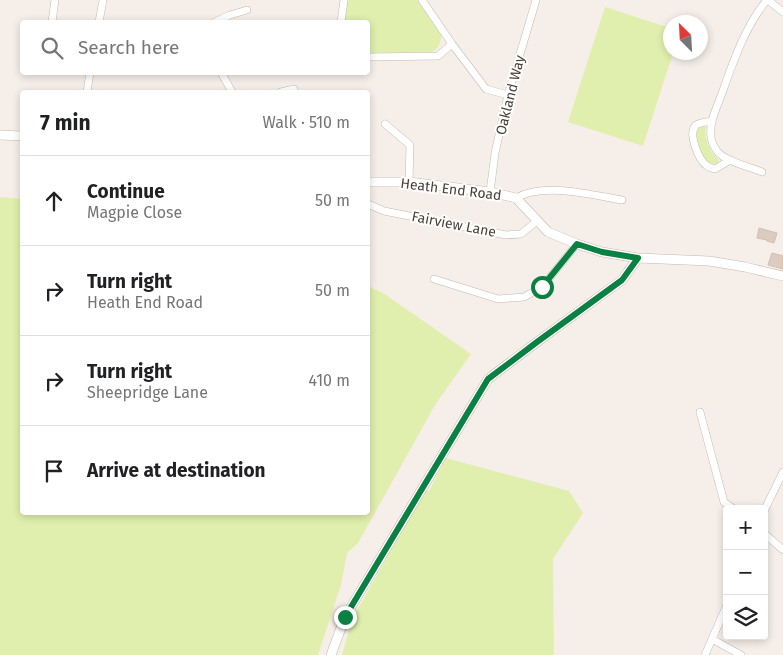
<!DOCTYPE html>
<meta charset="utf-8">
<style>
:root{--surface:#fff;--page:#f6f6f6;--text:#202124;--muted:#757577;--line:#e0e0e0}
body{margin:0;font-family:"Fira Sans",sans-serif;background:var(--page);color:var(--text)}
.controls{position:absolute;right:15px;bottom:15px;display:grid;overflow:hidden;border-radius:5px;box-shadow:0 2px 8px #0003}
.controls button{width:45px;height:45px;display:grid;place-items:center;padding:0;border:0;border-bottom:1px solid var(--line);background:var(--surface);color:var(--text);font:25px sans-serif}
.compass{position:absolute;left:663px;top:15px;width:45px;height:45px;border-radius:50%;background:var(--surface);box-shadow:0 2px 8px #0003;rotate:336deg}
.stop{position:absolute;width:15px;height:15px;margin:-11px;border:4px solid #0b8043;border-radius:50%;background:#fff}
.stop.end{background:#0b8043;border-color:#fff;box-shadow:0 1px 5px #0008}
.list{margin:0;padding:0;list-style:none}
h2{display:flex;justify-content:space-between;align-items:center;height:65px;margin:0;padding:0 20px;font-size:21px}
h2 small{font-size:16px;font-weight:400;color:var(--muted)}
.list li{display:grid;grid-template-columns:32px 1fr auto;gap:15px;align-items:center;box-sizing:border-box;height:90px;padding:0 20px;border-top:1px solid var(--line)}
.list b{display:block;font-size:19px;white-space:nowrap}
.list p{margin:0;font-size:16px;white-space:nowrap;color:var(--muted)}
.list em{font-size:16px;font-style:normal;color:var(--muted)}
.icon{flex:none;width:28px;height:28px;fill:none;stroke:currentColor;stroke-width:2;stroke-linecap:round;stroke-linejoin:round}
.map{position:relative;flex:none;width:783px;height:655px;overflow:hidden}
.search{position:absolute;background:var(--surface);box-shadow:0 2px 8px #0003;left:20px;top:20px;width:350px;height:55px;display:flex;align-items:center;gap:12px;box-sizing:border-box;padding:0 18px;border-radius:5px;color:var(--muted);font-size:19px}
.panel{position:absolute;background:var(--surface);box-shadow:0 2px 8px #0003;left:20px;top:90px;width:350px;height:425px;border-radius:5px}
.map>svg:first-child{display:block}
.green{fill:#e0efae}
.building{fill:#dccbc0;stroke:#d5beaf}
.lines{fill:none;stroke-linecap:round;stroke-linejoin:round}
.minor-casing{stroke:#c6b8ad;stroke-width:8}
.tertiary-casing{stroke:#c6b8ad;stroke-width:10}
.minor{stroke:#fff;stroke-width:7}
.tertiary{stroke:#fff;stroke-width:9}
.route{stroke:#0b8043;stroke-width:6}
.labels{text-anchor:middle;stroke-width:4;stroke-linejoin:round;paint-order:stroke}
.street-label{font-size:14px;fill:#4b3e36;stroke:#fff}
</style>
<div class="map">
<svg width="783" height="655" viewBox="0 0 783 655">
<rect width="100%" height="100%" fill="#f6efe9"/>
<path class="green" d="M345 0H417L441 35C441 43 439 48 432 52L368 53V22H342Z
M605 7 670 28V52L673 53 643 146 568 122Z
M702 126 706 127C704 140 709 151 719 160L717 163C714 164 712 165 709 163 702 160 696 140 697 133 698 128 699 128 702 126Z
M0 197 22 199V512H368V286L383 293 471 354 435 405 358 543 347 553 341 585 318 655H0Z
M446 458 569 491 583 513 553 559 554 655H342L352 619 426 489 429 491Z"/>
<path class="building" d="M759 228 777 233 774 243 767 241V240L757 238Z
M772 253 783 256V269L768 265Z"/>
<g class="lines">
<defs>
<path id="minor" d="M422 0 452 44 486 89 508 95
M768 0 783 12
M52 22 55 0
M99 22 103 0
M215 22 230 15 247 10
M341 22 344 0
M368 57 438 56 452 44
M221 72 232 92
M87 92 90 72
M281 92 294 89
M712 121C707 122 700 122 696 125 687 134 699 160 707 166 710 168 712 168 715 169L730 160
M385 124 410 145 409 182
M762 172C750 167 724 161 717 151 715 148 711 141 711 137 709 123 716 109 721 96 732 65 745 26 767 0
M490 192 495 153 508 95 536 0
M516 198C544 182 592 195 622 200
M368 204 384 211 506 235 521 234 537 221
M434 279 498 299 524 297 542 287 577 244
M700 412 724 502 734 509
M764 511 783 472
M764 533 783 550
M712 639 741 655
M705 655 727 605"/>
<path id="tertiary" d="M0 135 22 136
M368 182H409L490 192 516 198 548 232 577 244 602 252 638 258 709 261 745 267 783 276
M331 655 345 617 488 379 537 342 622 280 638 258"/>
</defs>
<use href="#minor" class="minor-casing"/>
<use href="#tertiary" class="tertiary-casing"/>
<use href="#minor" class="minor"/>
<use href="#tertiary" class="tertiary"/>
</g>
<g class="lines">
<path class="route" d="M345 617 488 379 537 342 622 280 638 258 602 252 577 244 542 287"/>
</g>
<g class="labels">
<g class="street-label">
<text transform="translate(510 95) rotate(-76)" y="5">Oakland Way</text>
<text transform="translate(451 189) rotate(7)" y="5">Heath End Road</text>
<text transform="translate(454 224) rotate(11)" y="5">Fairview Lane</text>
</g>
</g>
</svg>
<div class="controls">
<button>+</button>
<button>−</button>
<button><svg class="icon" aria-label="layers" viewBox="0 0 24 24"><path d="M12 4l9 5-9 5-9-5zM3 14l9 5 9-5"/></svg></button>
</div>
<svg class="compass" viewBox="-18 -18 36 36"><path d="M0-13l5 13h-10z" fill="#e53935"/><path d="M0 13l5-13h-10z" fill="#757577"/></svg>
<div class="stop" style="left:542px;top:287px"></div>
<div class="stop end" style="left:345px;top:617px"></div>
<div class="search"><svg class="icon" aria-label="search" viewBox="0 0 24 24"><circle cx="10" cy="10" r="6"/><path d="M15 15l6 6"/></svg>Search here</div>
<section class="panel">
<h2>7 min<small>Walk · 510 m</small></h2>
<ul class="list">
<li><svg class="icon" aria-label="ahead" viewBox="0 0 24 24"><path d="M12 20V5M6 11l6-6 6 6"/></svg><div><b>Continue</b><p>Magpie Close</p></div><em>50 m</em></li>
<li><svg class="icon" aria-label="right" viewBox="0 0 24 24"><path d="M7 20v-9h11M14 6l5 5-5 5"/></svg><div><b>Turn right</b><p>Heath End Road</p></div><em>50 m</em></li>
<li><svg class="icon" aria-label="right" viewBox="0 0 24 24"><path d="M7 20v-9h11M14 6l5 5-5 5"/></svg><div><b>Turn right</b><p>Sheepridge Lane</p></div><em>410 m</em></li>
<li><svg class="icon" aria-label="arrive" viewBox="0 0 24 24"><path d="M6 21V4h12l-3 4 3 4H6"/></svg><div><b>Arrive at destination</b></div></li>
</ul>
</section>
</div>
